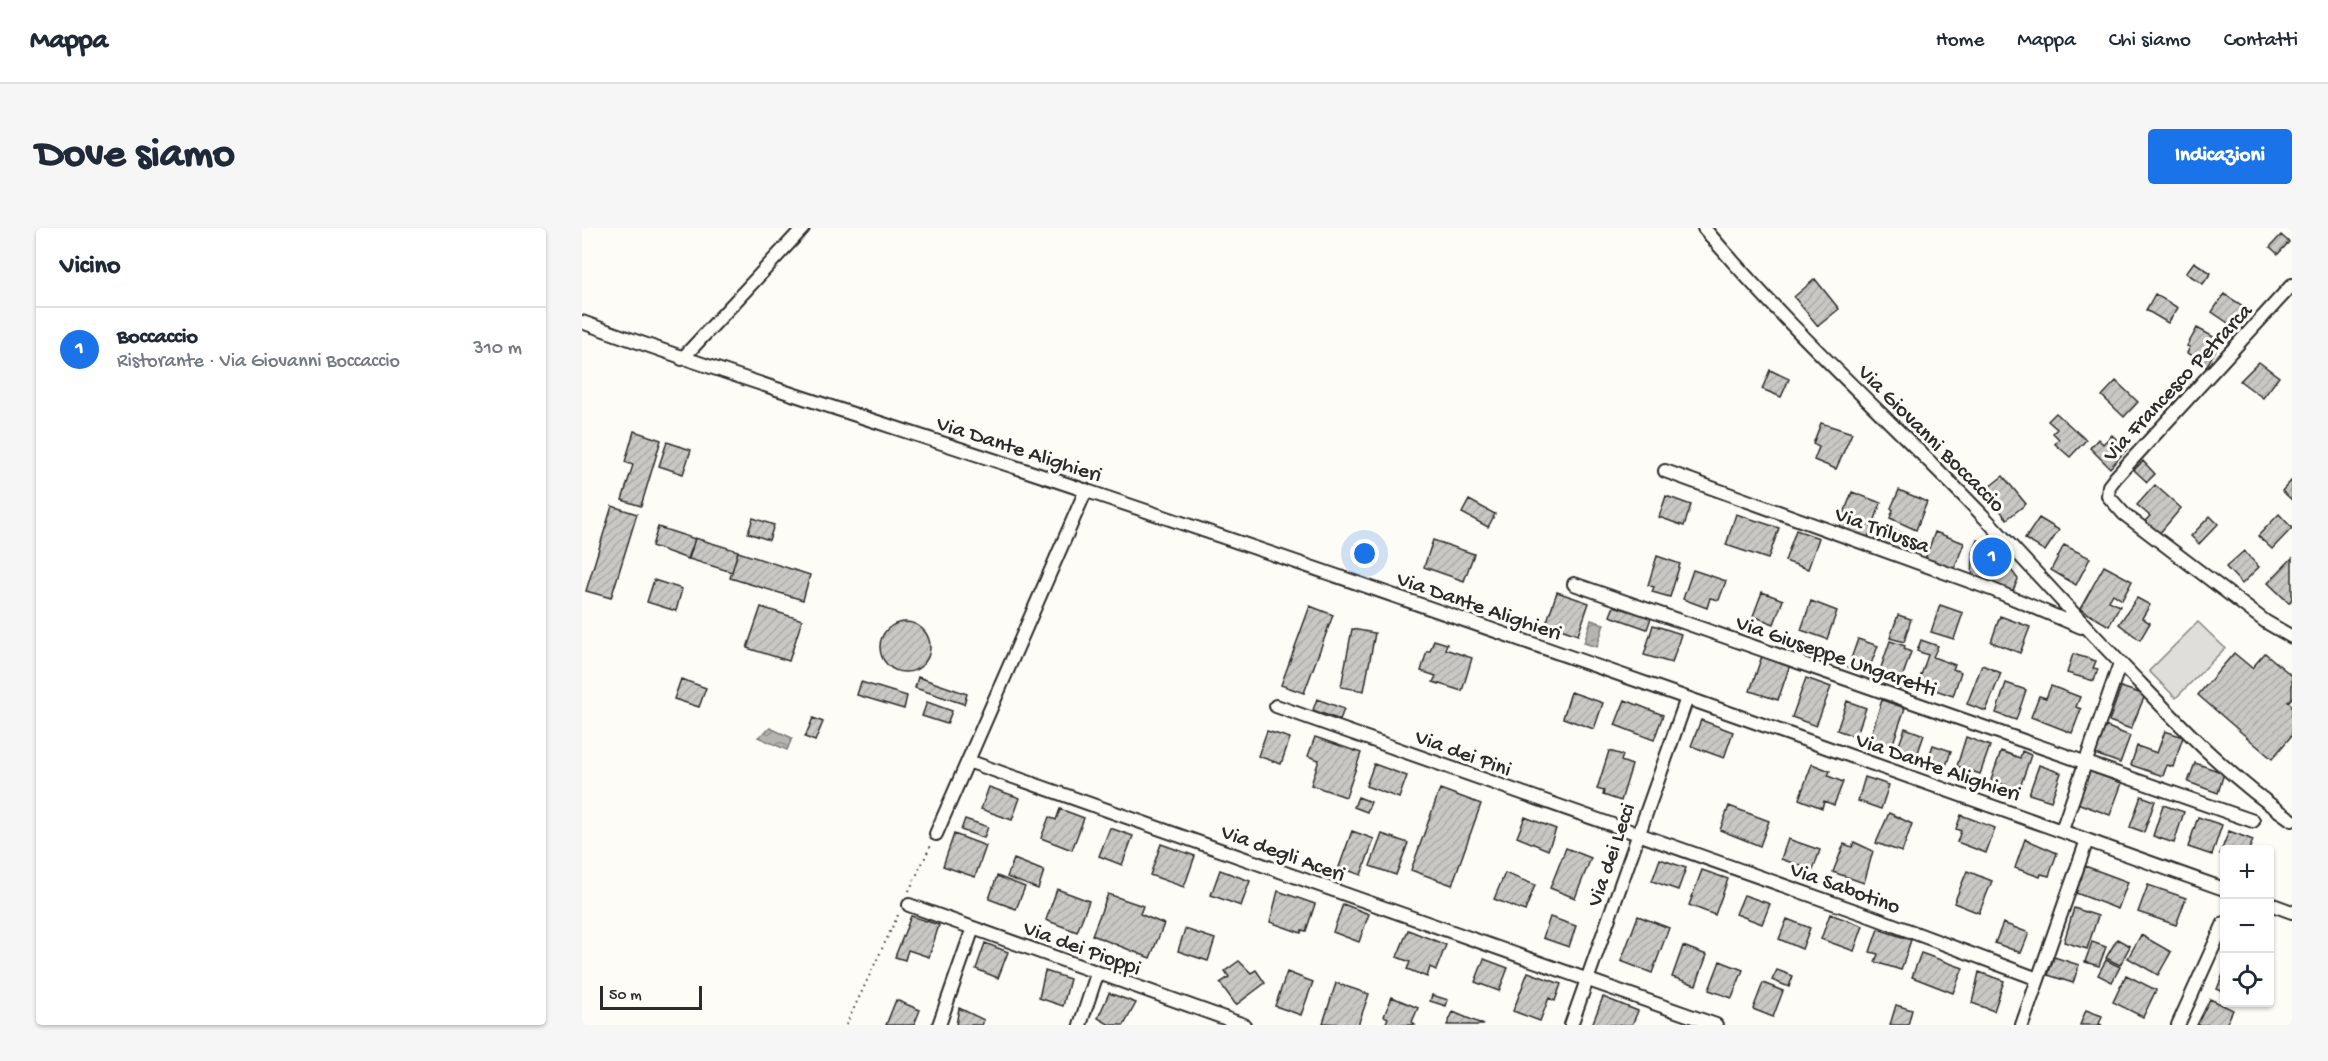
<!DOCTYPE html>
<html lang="it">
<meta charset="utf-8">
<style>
:root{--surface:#fff;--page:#f6f6f7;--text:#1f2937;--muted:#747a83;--line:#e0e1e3;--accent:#1a73e8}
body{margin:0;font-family:"Gochi Hand",sans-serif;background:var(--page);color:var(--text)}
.controls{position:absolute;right:18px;bottom:18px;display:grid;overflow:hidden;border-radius:6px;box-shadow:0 2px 4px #0004}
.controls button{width:54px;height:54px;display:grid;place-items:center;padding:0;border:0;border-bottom:2px solid var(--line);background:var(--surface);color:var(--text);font:30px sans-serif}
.scale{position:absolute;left:18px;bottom:15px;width:102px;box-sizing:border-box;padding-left:6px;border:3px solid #2b2b2b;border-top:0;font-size:16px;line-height:21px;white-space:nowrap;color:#2b2b2b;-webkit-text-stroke:4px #fdfcf7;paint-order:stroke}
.you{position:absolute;left:783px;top:326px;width:21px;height:21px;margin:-15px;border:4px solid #fff;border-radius:50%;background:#1a73e8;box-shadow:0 0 0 9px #1a73e833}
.badge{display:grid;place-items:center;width:39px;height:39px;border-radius:50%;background:var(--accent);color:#fff;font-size:20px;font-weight:700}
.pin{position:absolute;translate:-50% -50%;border:3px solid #fff;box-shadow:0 2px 6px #0006}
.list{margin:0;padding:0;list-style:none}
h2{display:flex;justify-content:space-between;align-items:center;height:78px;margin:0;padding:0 24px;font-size:26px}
h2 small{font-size:20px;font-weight:400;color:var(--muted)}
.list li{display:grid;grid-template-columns:39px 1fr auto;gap:18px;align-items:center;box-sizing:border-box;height:84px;padding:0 24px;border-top:2px solid var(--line)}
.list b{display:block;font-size:22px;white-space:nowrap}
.list p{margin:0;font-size:20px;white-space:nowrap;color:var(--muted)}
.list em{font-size:20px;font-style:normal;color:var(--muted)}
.icon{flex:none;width:33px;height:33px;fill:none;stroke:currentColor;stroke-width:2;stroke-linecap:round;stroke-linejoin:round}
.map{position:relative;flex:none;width:1710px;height:797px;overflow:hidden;border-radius:6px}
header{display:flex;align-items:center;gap:36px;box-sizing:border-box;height:84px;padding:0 30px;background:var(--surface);border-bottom:2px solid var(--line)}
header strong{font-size:28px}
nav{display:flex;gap:33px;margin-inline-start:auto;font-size:21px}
.intro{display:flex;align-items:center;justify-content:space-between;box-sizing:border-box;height:144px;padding:0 36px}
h1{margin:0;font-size:42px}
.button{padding:15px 27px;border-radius:6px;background:var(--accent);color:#fff;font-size:21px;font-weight:700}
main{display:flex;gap:36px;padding:0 36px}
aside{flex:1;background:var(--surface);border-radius:6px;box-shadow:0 2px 4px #0004}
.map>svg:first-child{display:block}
.garden{fill:#dfdeda;stroke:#858482;stroke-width:1.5}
.water{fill:url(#water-waves);stroke:#7e7d7b;stroke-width:1.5}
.building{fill:url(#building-hatch);stroke:#2b2b2b;stroke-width:1.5}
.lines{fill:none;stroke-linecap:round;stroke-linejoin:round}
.street-casing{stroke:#2b2b2b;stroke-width:16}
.path{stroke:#2b2b2b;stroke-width:2;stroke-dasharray:1.5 4.5;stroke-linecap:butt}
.street{stroke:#fdfcf7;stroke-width:12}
.labels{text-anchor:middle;stroke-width:6;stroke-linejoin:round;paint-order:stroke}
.street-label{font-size:22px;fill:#2b2b2b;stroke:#fdfcf7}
</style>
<header>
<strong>Mappa</strong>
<nav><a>Home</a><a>Mappa</a><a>Chi siamo</a><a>Contatti</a></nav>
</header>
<div class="intro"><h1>Dove siamo</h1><a class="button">Indicazioni</a></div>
<main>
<aside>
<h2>Vicino<small></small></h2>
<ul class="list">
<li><span class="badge">1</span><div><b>Boccaccio</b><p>Ristorante · Via Giovanni Boccaccio</p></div><em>310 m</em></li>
</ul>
</aside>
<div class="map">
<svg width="1710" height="797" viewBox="0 0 1710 797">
<defs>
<pattern id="water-waves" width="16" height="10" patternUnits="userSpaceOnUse" patternTransform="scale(1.5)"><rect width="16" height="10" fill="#b5b4b1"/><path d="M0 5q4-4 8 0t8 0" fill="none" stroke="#939390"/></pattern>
<pattern id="building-hatch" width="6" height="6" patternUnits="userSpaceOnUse" patternTransform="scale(1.5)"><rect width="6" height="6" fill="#c9c8c4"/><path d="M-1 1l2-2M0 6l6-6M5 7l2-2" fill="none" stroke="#adaca9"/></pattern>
</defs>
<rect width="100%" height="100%" fill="#fdfcf7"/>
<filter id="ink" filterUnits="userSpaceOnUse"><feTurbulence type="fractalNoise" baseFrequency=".0167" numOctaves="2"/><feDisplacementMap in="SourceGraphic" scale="12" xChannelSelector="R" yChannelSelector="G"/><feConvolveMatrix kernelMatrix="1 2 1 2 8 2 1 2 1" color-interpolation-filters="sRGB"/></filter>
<g filter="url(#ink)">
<path class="garden" d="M1616 394 1643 420 1594 470 1567 443Z"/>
<path class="water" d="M1009 392 1022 396 1015 419 1002 415Z
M188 500 210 510 205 522 176 509Z"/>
<path class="building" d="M1699 7 1707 14 1696 26 1688 19Z
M1612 34 1629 45 1621 56 1604 45Z
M1233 51 1257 81 1236 98 1212 69Z
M1573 66 1596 80 1586 95 1564 82Z
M1642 66 1664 80 1652 99 1630 84Z
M1615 100 1639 113 1624 139 1612 132 1614 129 1605 125 1608 119 1605 118Z
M1677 134 1697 149 1681 170 1658 153Z
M1188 142 1207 151 1199 169 1180 161Z
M1534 153 1556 174 1542 189 1520 168Z
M1474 185 1504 212 1488 229 1473 216 1477 211 1471 205 1475 201 1466 193Z
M1239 195 1270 205 1254 241 1232 232 1237 219 1231 216Z
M52 203 79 212 59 278 40 272 51 237 43 234Z
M1530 207 1545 221 1528 240 1508 220 1516 211 1521 216Z
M85 214 109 222 101 246 77 238Z
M1561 233 1573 246 1565 254 1552 242Z
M1421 248 1444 276 1425 291 1402 263Z
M1710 252V272L1700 263Z
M1573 257 1599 280 1577 306 1563 293 1568 288 1555 277Z
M1317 262 1345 274 1334 302 1308 290 1311 282 1309 280Z
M1270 264 1299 275 1285 313 1256 302Z
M1084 268 1109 277 1102 298 1077 289Z
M887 272 913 286 906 299 880 285Z
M30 278 55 286 29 370 4 363Z
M1154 286 1197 300 1186 331 1144 317Z
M1697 286 1710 300 1690 321 1676 308Z
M1628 288 1636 296 1617 316 1609 308Z
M171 290 192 297 187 312 166 305Z
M1457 290 1477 302 1463 323 1443 311Z
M76 299 113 311 106 331 70 318Z
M1305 299 1337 312 1330 329 1298 316Z
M1214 302 1237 310 1226 341 1203 333Z
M1353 304 1382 315 1372 342 1343 331Z
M113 310 156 323 150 344 107 331Z
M851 312 892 326 882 353 842 339Z
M1396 312 1409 316 1436 351 1429 367 1390 351 1391 325Z
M1482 317 1508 330 1494 357 1469 342Z
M1662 323 1677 339 1660 356 1644 339Z
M156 324 228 347 221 372 148 350Z
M1075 328 1098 336 1088 369 1070 364 1072 359 1066 357Z
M1710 330V371L1707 375 1686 355Z
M1522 338 1550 353 1540 372 1531 366 1527 373 1538 378 1527 398 1498 381Z
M1111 342 1144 353 1137 372 1128 370 1125 380 1101 371Z
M72 352 100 361 94 383 65 374Z
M975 364 1007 375 996 407 964 396Z
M1180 364 1201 372 1192 396 1171 388Z
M1555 370 1568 377 1560 390 1568 395 1558 412 1537 396Z
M1229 373 1255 383 1245 411 1219 402Z
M1358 377 1381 385 1372 411 1349 404Z
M728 378 751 387 722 465 699 457Z
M1032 378 1069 390 1065 401 1028 388Z
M179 379 220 392 207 433 165 420Z
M1316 387 1329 391 1322 414 1308 410Z
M1418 388 1448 399 1438 425 1409 414Z
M298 419a25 25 0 1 1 50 0a25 25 0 1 1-50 0Z
M1071 397 1099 406 1090 435 1062 427Z
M770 401 793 405 782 463 759 459Z
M1276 411 1296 418 1285 446 1266 439Z
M852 412 865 416 863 421 890 430 880 463 851 454 854 448 839 443 845 423H848Z
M1339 412 1356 418 1351 429 1373 437 1371 441 1379 444 1371 468 1336 456 1346 427 1335 423Z
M1308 413 1323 418 1322 421 1329 424 1319 453 1297 445Z
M1652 425 1670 440 1683 425 1710 448V470L1706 474 1710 477V507L1690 531 1616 467Z
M1491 426 1514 433 1511 440 1516 441 1512 453 1485 445Z
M1180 428 1208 437 1196 472 1168 463Z
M1400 437 1419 445 1404 483 1385 476Z
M336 449 385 466 382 476 333 460Z
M1224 450 1249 459 1234 498 1210 489Z
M99 451 124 460 117 479 92 471Z
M279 454 325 468 322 481 275 467Z
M1424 455 1444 462 1434 492 1414 485Z
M1469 458 1498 469 1494 479 1499 481 1490 505 1449 489 1457 468 1464 470Z
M1539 459 1563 467 1549 501 1527 493Z
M989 464 1021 475 1012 501 981 490Z
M735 471 762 481 758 492 731 482Z
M1043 472 1081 487 1072 512 1033 497Z
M1300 472 1323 480 1310 518 1288 510Z
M1265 473 1284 480 1274 509 1255 502Z
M345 474 370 483 365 496 340 488Z
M231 490 241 494 233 513 223 509Z
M1119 492 1151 504 1142 530 1109 518Z
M1523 498 1548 508 1538 535 1513 526Z
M1323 500 1342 507 1334 530 1315 523Z
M685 503 708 510 699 536 676 528Z
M1583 503 1601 509 1591 539 1585 537 1581 548 1549 537 1555 518 1575 525Z
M733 509 779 525 764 569 729 557 737 532 726 528Z
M1384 509 1408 518 1398 546 1375 538Z
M1351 517 1369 523 1361 547 1344 538Z
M1027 523 1041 527 1039 533 1050 537 1039 573 1021 567 1022 563 1015 561Z
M1419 523 1438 530 1440 523 1449 527 1437 562 1409 552Z
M1613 535 1642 545 1636 565 1606 554Z
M792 536 825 548 817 570 784 558Z
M1230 536 1248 543 1246 548 1261 554 1252 577 1242 573 1240 580 1217 571Z
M1457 537 1479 545 1469 573 1447 566Z
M1506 543 1540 555 1528 587 1495 575Z
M1283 549 1307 557 1299 581 1276 573Z
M407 559 438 570 430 592 399 581Z
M858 561 899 576 870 657 829 642Z
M1559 568 1573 573 1562 604 1548 599Z
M776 569 789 574 785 584 772 579Z
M1581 577 1602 584 1592 615 1571 608Z
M1147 578 1187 593 1178 618 1138 602Z
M478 581 502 590 490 622 459 610 467 589 474 592Z
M1307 585 1330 596 1320 624 1294 615Z
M1379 587 1413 600 1404 625 1375 614 1379 603 1374 601Z
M943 589 974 601 966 622 935 609Z
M1616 589 1640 597 1630 627 1606 619Z
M383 591 406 599 402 610 379 602Z
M528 600 551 608 540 637 517 628Z
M770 603 792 611 779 647 757 639Z
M1647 603 1671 612 1667 622H1642V628L1638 626Z
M372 606 404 618 393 649 361 638Z
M800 606 826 615 814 647 788 638Z
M1206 611 1238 622 1231 642 1199 631Z
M1443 611 1475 625 1467 648 1459 646 1458 649 1433 640Z
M1272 614 1291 623 1282 655 1251 644 1262 616 1270 619Z
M579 616 613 628 602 659 568 647Z
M984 620 1009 630 993 670 968 660Z
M432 631 462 643 456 661 425 649Z
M1078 631 1104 640 1096 662 1070 653Z
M1503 638 1546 654 1536 681 1494 665Z
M638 642 668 653 659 678 629 667Z
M1120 642 1146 651 1133 687 1107 677Z
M1385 643 1410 653 1397 685 1372 675Z
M923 645 953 657 943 683 912 671Z
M415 648 443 659 434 681 407 671Z
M1566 657 1604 670 1594 697 1556 684Z
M475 661 507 673 495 704 464 692Z
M696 663 733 676 724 703 720 702 719 705 688 694Z
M526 666 561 678 558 686 582 696 568 730 510 707Z
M1162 667 1188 676 1180 696 1154 686Z
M761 676 787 686 777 714 751 704Z
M1492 680 1516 688 1505 721 1482 714Z
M1248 686 1281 698 1272 723 1239 711Z
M329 688 357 697 347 729 326 722 323 732 313 729Z
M1056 688 1087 700 1070 745 1039 733Z
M968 689 994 698 987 719 961 710Z
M1205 691 1228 700 1220 721 1197 711Z
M1421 695 1447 705 1439 725 1413 715Z
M603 701 633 711 626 733 596 723Z
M1296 701 1329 712 1319 742 1293 734 1296 726 1288 724Z
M826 702 864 717 854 742 848 739 845 749 825 741 828 734 815 729Z
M1559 707 1589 724 1576 747 1546 730Z
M1535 711 1548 718 1538 737 1524 730Z
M1510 714 1524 719 1517 738 1503 734Z
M403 715 426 724 416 750 394 741Z
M1101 718 1125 727 1114 757 1090 749Z
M1339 725 1381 740 1371 765 1330 749Z
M1472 729 1497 737 1491 755 1466 747Z
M902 731 926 740 917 763 893 754Z
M1524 732 1538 739 1530 754 1516 747Z
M657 733 669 745 674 742 683 755 654 777 638 755 647 749 643 743Z
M1138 733 1161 742 1150 770 1127 762Z
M1195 742 1211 748 1207 759 1190 752Z
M463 743 488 751 481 778 457 770Z
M705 744 731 754 719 787 693 778Z
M946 744 979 756 973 773 967 770 958 793 931 783Z
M1397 744 1422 753 1412 783 1390 775Z
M1642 744V764L1635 761Z
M1544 747 1574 762 1561 789 1531 774Z
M754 755 787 766 776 797 741 795Z
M1181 755 1201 763 1191 789 1171 781Z
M527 765 554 775 542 797H528L516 790Z
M850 767 866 772 864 778 848 773Z
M810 769 836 780 830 794 833 797H803L806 790 802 788Z
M1021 769 1056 783 1050 797H1010Z
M1628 771 1651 782 1644 797H1615Z
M314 772 338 782 332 797H304Z
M1314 777 1330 782 1326 797H1308Z
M377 780 402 792 400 797H374Z
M1504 782 1520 788 1517 796 1520 797H1498Z
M871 784 902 797H865Z"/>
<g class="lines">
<defs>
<path id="street" d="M1122 0C1208 103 1310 193 1403 290 1453 343 1501 397 1552 449 1602 501 1650 552 1710 592
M1710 57 1534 249 1527 258 1526 268 1542 286 1684 394 1710 409
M0 94C167 155 337 206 505 263 886 391 1264 526 1642 661
M100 131 221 0
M1083 243 1409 361 1499 399
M992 356 1671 593
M694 478 1285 687 1456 751
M386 533 1134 797
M1480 602 1538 435
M354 606 504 262
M1688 676 1710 684
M327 677 662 797
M357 797 391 700
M498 797 515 746
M989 797 1105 470
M1440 797 1505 612
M1596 797 1642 695"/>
</defs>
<use href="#street" class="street-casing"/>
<path class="path" d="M327 663 349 617
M264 797 317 685"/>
<use href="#street" class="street"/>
</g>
</g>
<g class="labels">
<g class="street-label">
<text transform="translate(1594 153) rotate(-47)" y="8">Via Francesco Petrarca</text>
<text transform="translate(1351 209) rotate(45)" y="8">Via Giovanni Boccaccio</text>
<text transform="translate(438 219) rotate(18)" y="8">Via Dante Alighieri</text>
<text transform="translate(1301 300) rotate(20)" y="8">Via Trilussa</text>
<text transform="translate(898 376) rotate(19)" y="8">Via Dante Alighieri</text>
<text transform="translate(1255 426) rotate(19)" y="8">Via Giuseppe Ungaretti</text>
<text transform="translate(882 523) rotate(20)" y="8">Via dei Pini</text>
<text transform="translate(1357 537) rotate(19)" y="8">Via Dante Alighieri</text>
<text transform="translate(702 623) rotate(20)" y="8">Via degli Aceri</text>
<text transform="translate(1027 626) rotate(-71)" y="8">Via dei Lecci</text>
<text transform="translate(1264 658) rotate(20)" y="8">Via Sabotino</text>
<text transform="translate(501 718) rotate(20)" y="8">Via dei Pioppi</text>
</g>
</g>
</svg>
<div class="controls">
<button>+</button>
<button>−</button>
<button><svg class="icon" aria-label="locate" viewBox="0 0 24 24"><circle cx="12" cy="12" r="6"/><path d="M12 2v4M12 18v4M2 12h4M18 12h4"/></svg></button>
</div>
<div class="scale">50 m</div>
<div class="you"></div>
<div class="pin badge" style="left:1410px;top:329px">1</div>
</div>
</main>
